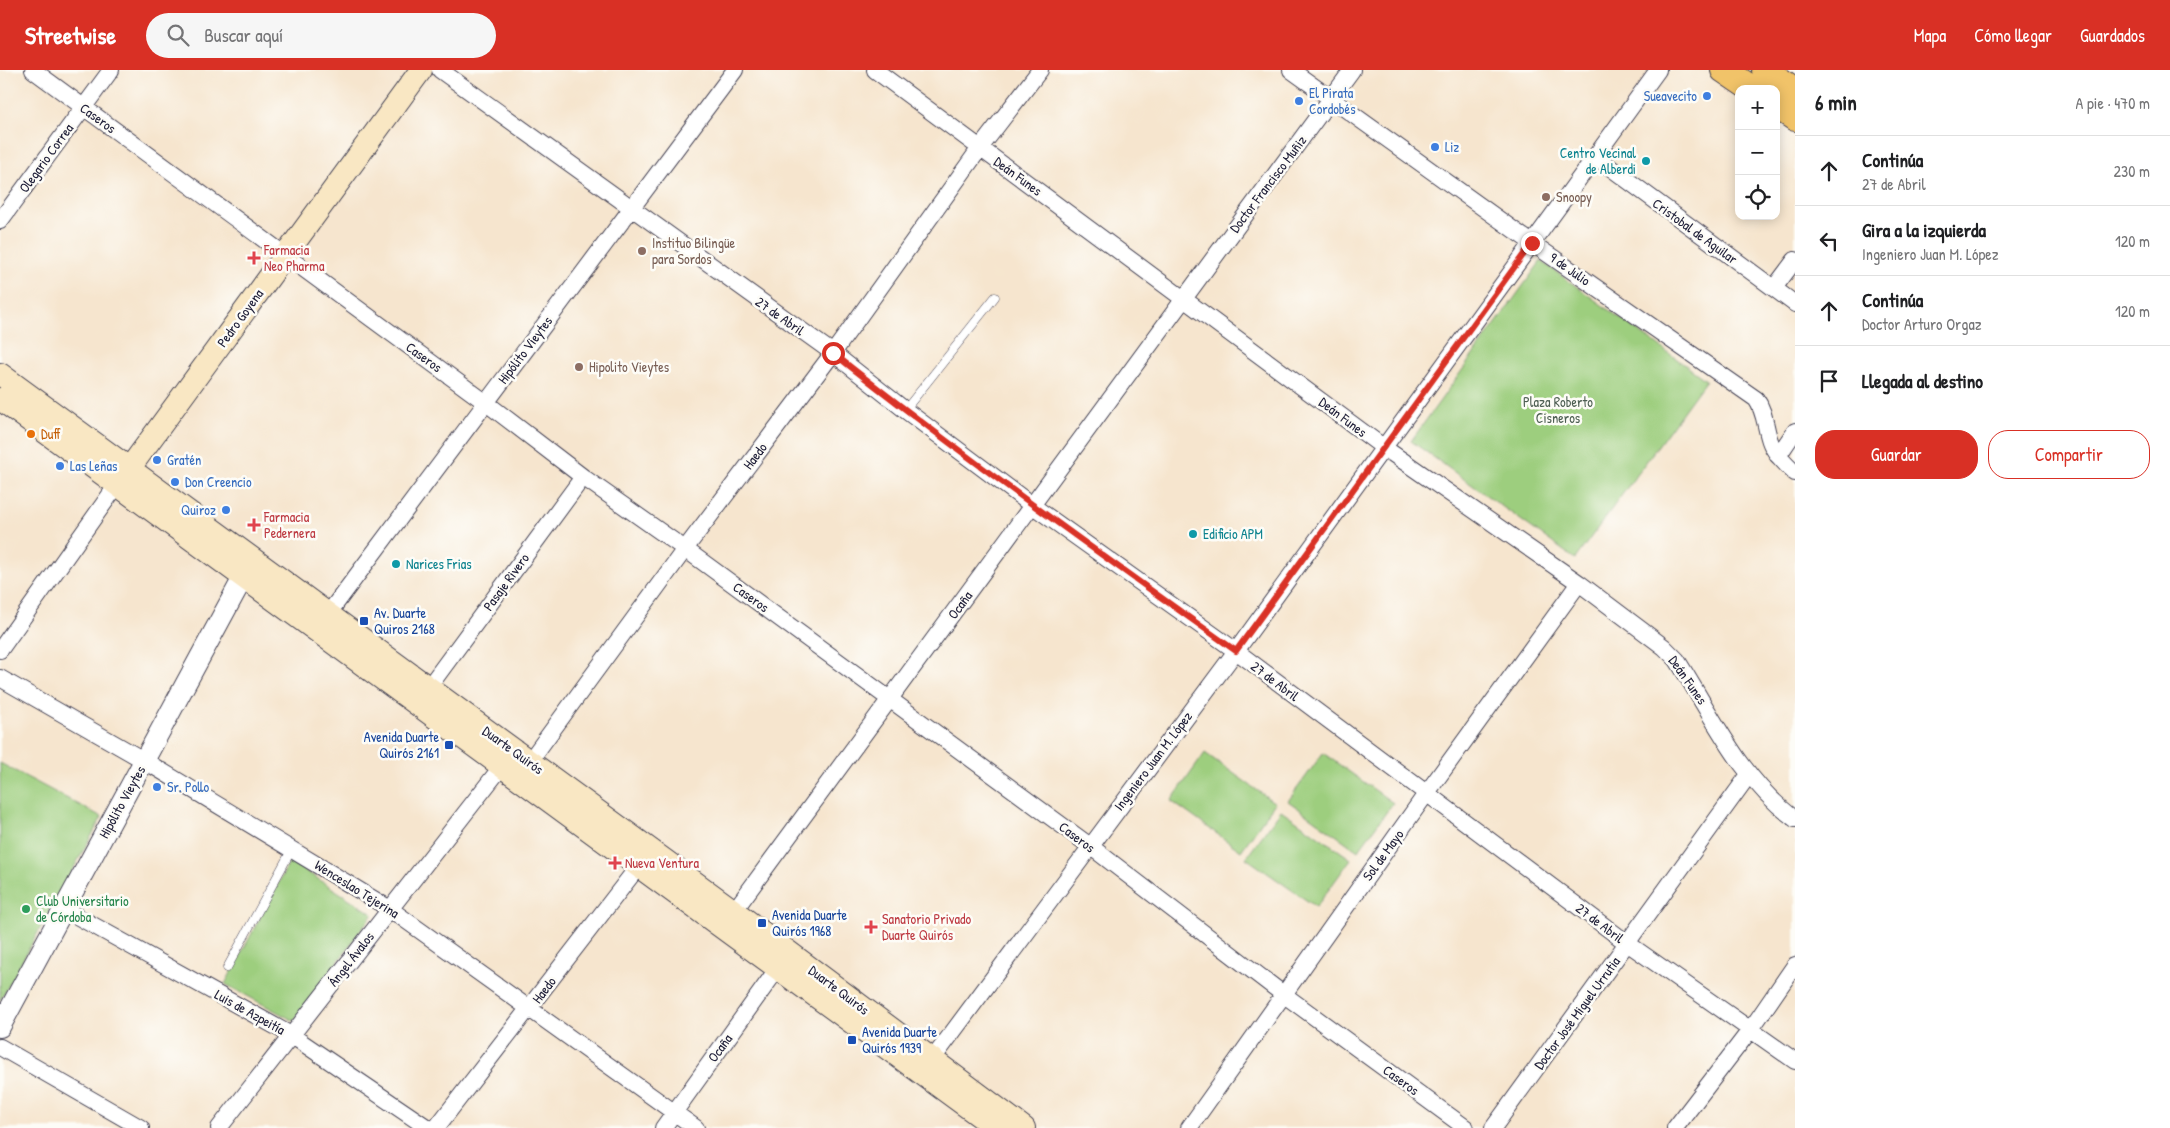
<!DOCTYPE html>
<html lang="es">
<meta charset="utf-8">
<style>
:root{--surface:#fff;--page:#f6f6f6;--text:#202124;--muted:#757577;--line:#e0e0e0;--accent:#d93025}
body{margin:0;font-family:"Patrick Hand",sans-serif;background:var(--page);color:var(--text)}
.controls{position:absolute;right:15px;top:15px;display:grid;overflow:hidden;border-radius:10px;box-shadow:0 2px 12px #0003}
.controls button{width:45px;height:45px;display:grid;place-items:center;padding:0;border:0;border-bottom:1px solid var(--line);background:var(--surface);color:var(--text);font:25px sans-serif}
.stop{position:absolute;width:15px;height:15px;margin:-11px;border:4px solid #d93025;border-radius:50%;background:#fff}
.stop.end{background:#d93025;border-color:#fff;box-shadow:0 1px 5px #0008}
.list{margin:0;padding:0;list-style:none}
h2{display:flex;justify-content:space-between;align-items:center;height:65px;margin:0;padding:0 20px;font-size:21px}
h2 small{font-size:16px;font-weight:400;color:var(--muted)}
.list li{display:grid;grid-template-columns:32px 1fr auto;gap:15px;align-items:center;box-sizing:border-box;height:70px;padding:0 20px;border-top:1px solid var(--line)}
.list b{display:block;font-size:19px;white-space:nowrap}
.list p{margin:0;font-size:16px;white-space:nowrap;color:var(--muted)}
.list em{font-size:16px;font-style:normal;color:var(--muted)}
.actions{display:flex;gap:10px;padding:15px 20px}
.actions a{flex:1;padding:11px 0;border:1px solid var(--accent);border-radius:20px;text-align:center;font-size:18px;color:var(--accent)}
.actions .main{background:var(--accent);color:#fff}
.icon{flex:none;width:28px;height:28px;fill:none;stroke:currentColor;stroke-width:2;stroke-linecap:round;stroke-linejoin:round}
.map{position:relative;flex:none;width:1795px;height:1058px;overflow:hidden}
header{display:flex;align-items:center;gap:30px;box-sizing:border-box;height:70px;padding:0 25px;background:var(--accent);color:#fff}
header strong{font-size:24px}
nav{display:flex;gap:28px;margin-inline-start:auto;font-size:18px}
.search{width:350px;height:45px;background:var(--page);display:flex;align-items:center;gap:12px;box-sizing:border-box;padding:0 18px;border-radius:28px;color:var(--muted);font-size:19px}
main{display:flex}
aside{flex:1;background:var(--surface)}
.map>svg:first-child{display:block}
.green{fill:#9dce7e;stroke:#60785c}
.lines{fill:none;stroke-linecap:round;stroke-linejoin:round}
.service-casing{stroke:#423f51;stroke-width:9}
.minor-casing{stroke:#423f51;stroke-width:18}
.tertiary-casing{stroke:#423f51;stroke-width:22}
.secondary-casing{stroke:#423f51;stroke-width:24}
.primary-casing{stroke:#423f51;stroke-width:28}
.service{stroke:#fff;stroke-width:8}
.minor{stroke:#fff;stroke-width:16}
.tertiary{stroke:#fff;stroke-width:20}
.secondary{stroke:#f9e7c3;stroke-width:22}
.primary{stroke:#f1c369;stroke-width:26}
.route{stroke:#d93025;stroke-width:6}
.shop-dot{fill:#3f7fe0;stroke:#fdfcf7;stroke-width:2}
.culture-dot{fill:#0f9aa8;stroke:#fdfcf7;stroke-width:2}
.education-dot{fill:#8d6e63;stroke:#fdfcf7;stroke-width:2}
.health-dot{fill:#e0444e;stroke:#fdfcf7;stroke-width:2}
.food-dot{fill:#e8710a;stroke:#fdfcf7;stroke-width:2}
.transit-dot{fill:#1a4fb4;stroke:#fdfcf7;stroke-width:2}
.leisure-dot{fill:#2e9e5b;stroke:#fdfcf7;stroke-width:2}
.labels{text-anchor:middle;stroke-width:5;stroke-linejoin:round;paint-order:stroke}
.shop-label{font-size:14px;fill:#366cbe;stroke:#fdfcf7;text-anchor:start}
.street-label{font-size:14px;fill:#22223b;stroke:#fdfcf7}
.culture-label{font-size:14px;fill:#0d838f;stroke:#fdfcf7;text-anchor:start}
.education-label{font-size:14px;fill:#785e54;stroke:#fdfcf7;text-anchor:start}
.health-label{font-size:14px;fill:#be3a42;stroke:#fdfcf7;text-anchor:start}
.park-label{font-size:14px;fill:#4d5e52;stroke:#fdfcf7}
.food-label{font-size:14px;fill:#c56008;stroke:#fdfcf7;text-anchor:start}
.transit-label{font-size:14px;fill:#164399;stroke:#fdfcf7;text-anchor:start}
.leisure-label{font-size:14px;fill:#27864d;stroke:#fdfcf7;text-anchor:start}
</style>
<header>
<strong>Streetwise</strong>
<div class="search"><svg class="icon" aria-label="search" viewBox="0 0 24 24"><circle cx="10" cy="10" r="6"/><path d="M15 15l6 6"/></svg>Buscar aquí</div>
<nav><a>Mapa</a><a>Cómo llegar</a><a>Guardados</a></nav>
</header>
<main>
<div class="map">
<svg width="1795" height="1058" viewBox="0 0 1795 1058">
<rect width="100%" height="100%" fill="#fdfcf7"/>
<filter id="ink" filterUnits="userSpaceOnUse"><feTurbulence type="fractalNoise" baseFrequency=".02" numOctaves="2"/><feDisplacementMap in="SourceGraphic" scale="10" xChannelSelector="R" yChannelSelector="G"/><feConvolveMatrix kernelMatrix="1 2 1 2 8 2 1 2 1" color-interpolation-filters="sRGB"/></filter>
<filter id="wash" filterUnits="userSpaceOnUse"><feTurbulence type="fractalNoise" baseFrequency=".0096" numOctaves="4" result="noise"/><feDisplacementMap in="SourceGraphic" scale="20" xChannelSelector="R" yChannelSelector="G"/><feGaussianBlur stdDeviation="1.12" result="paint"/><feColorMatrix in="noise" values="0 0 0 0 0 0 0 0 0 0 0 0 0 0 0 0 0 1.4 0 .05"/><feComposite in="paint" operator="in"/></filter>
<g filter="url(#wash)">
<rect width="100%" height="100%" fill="#f6e5ce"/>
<path class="green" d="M1541 191 1706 310 1575 489 1411 371Z
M1205 683 1275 733 1241 781 1171 731Z
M1323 683 1393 733 1358 781 1288 731Z
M0 693 102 747 0 931Z
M1281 740 1351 789 1316 837 1246 788Z
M290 791 373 844 294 951 225 914Z"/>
</g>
<g filter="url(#ink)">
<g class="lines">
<defs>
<path id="service" d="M905 340 995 227
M227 898 292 779"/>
<path id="minor" d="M33 0 485 332 583 407 685 479 1090 776 1283 924 1466 1058
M440 0 833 283 905 340 1033 436 1236 581 1627 873 1795 991
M875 0 1383 377 1579 513 1664 577 1677 590C1712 645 1741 710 1795 749
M1291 0 1532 173 1756 329C1765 341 1765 357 1770 371 1774 383 1785 394 1795 403
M1596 87 1795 234
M0 151 111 0
M1774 218 1795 190
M1778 386 1795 361
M324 554 328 544 735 0
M0 580 117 415
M0 608 145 691 390 839 696 1058
M428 618 583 407
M529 692 685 479 833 283 980 78 1040 0
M64 839 291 965 428 1058
M734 841 1352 0
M0 977 141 1058
M926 998 1236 581 1658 0
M219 1058 502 696
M436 1058 644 789
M663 1058 778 898
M1189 1058 1426 724 1579 513
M1493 1058 1748 706
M1675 1058 1751 959 1795 895"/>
<path id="tertiary" d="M0 957 251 493"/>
<path id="secondary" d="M0 304 734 841 1024 1058
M0 329 996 1058
M129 399 421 0"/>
<path id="primary" d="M1724 0 1752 19
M1765 0 1795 21
M1776 35 1795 48"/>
</defs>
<use href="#service" class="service-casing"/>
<use href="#minor" class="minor-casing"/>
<use href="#tertiary" class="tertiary-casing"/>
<use href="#secondary" class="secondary-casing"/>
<use href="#primary" class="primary-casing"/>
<use href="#service" class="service"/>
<use href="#minor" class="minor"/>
<use href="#tertiary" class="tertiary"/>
<use href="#secondary" class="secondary"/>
<use href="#primary" class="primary"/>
</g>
</g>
<g class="lines" filter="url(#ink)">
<path class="route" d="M833 283C964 387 1100 484 1236 581L1532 173"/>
</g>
<g class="shop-dot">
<circle cx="1707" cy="26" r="5"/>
<circle cx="1299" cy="31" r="5"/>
<circle cx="1435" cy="77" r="5"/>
<circle cx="157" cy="390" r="5"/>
<circle cx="60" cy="396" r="5"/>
<circle cx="175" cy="412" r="5"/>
<circle cx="226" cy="440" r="5"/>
<circle cx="157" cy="717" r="5"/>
</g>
<g class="culture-dot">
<circle cx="1646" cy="91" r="5"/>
<circle cx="1193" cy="464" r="5"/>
<circle cx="396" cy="494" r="5"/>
</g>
<g class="education-dot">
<circle cx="1546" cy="127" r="5"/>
<circle cx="642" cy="181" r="5"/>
<circle cx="579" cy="297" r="5"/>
</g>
<g class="health-dot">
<path d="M251.5 180.5h5v5h5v5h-5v5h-5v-5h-5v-5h5z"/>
<path d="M251.5 447.5h5v5h5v5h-5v5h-5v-5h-5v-5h5z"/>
<path d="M612.5 785.5h5v5h5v5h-5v5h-5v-5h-5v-5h5z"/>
<path d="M868.5 849.5h5v5h5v5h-5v5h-5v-5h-5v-5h5z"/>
</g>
<circle class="food-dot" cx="31" cy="364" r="5"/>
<g class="transit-dot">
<rect x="359" y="546" width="10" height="10" rx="2.5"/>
<rect x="444" y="670" width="10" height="10" rx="2.5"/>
<rect x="757" y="848" width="10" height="10" rx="2.5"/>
<rect x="847" y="965" width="10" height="10" rx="2.5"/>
</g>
<circle class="leisure-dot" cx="26" cy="839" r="5"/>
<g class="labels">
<g class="shop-label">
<text x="1309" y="28">El Pirata<tspan x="1309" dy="16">Cordobés</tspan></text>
<text x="1697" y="31" text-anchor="end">Sueavecito</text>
<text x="1445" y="82">Liz</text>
<text x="167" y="395">Gratén</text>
<text x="70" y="401">Las Leñas</text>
<text x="185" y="417">Don Creencio</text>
<text x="216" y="445" text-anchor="end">Quiroz</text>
<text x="167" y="722">Sr. Pollo</text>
</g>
<g class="street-label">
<text transform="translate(98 48) rotate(36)" y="5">Caseros</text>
<text transform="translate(46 88) rotate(-54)" y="5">Olegario Correa</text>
<text transform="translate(1018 106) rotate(36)" y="5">Deán Funes</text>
<text transform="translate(1268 114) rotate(-53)" y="5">Doctor Francisco Muñiz</text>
<text transform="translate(1695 161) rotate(36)" y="5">Cristobal de Aguilar</text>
<text transform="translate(1570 199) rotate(35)" y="5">9 de Julio</text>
<text transform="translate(780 246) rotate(35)" y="5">27 de Abril</text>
<text transform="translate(240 248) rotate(-54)" y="5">Pedro Goyena</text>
<text transform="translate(525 280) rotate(-53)" y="5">Hipólito Vieytes</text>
<text transform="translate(424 287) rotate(36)" y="5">Caseros</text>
<text transform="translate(1343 347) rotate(37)" y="5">Deán Funes</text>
<text transform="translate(755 386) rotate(-53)" y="5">Haedo</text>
<text transform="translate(506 512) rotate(-54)" y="5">Pasaje Rivero</text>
<text transform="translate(751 527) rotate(36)" y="5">Caseros</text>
<text transform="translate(960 535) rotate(-54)" y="5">Ocaña</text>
<text transform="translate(1688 610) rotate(55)" y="5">Deán Funes</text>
<text transform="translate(1275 611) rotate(37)" y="5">27 de Abril</text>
<text transform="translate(513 680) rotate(36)" y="5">Duarte Quirós</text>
<text transform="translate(1153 691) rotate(-53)" y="5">Ingeniero Juan M. López</text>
<text transform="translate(122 732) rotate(-61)" y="5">Hipólito Vieytes</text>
<text transform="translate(1077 767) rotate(37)" y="5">Caseros</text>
<text transform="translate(1383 785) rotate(-54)" y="5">Sol de Mayo</text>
<text transform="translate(357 819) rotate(32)" y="5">Wenceslao Tejerina</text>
<text transform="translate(1600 853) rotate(37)" y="5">27 de Abril</text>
<text transform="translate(351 889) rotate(-52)" y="5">Ángel Ávalos</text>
<text transform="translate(544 920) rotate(-53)" y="5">Haedo</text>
<text transform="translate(839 920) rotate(37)" y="5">Duarte Quirós</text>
<text transform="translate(250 942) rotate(29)" y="5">Luis de Azpeitía</text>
<text transform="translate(1577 943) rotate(-54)" y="5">Doctor José Miguel Urrutia</text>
<text transform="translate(720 978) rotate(-54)" y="5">Ocaña</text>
<text transform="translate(1401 1010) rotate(36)" y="5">Caseros</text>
</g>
<g class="culture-label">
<text x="1636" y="88" text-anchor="end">Centro Vecinal<tspan x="1636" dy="16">de Alberdi</tspan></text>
<text x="1203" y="469">Edificio APM</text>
<text x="406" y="499">Narices Frias</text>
</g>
<g class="education-label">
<text x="1556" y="132">Snoopy</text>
<text x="652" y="178">Instituo Bilingüe<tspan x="652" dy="16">para Sordos</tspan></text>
<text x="589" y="302">Hipolito Vieytes</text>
</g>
<g class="health-label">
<text x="264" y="185">Farmacia<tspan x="264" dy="16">Neo Pharma</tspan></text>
<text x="264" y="452">Farmacia<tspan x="264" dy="16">Pedernera</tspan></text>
<text x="625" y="798">Nueva Ventura</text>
<text x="882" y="854">Sanatorio Privado<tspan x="882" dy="16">Duarte Quirós</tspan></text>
</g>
<g class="park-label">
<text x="1558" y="337">Plaza Roberto<tspan x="1558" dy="16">Cisneros</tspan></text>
</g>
<g class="food-label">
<text x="41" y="369">Duff</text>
</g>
<g class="transit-label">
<text x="374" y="548">Av. Duarte<tspan x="374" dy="16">Quiros 2168</tspan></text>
<text x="439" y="672" text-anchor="end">Avenida Duarte<tspan x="439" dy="16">Quirós 2161</tspan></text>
<text x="772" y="850">Avenida Duarte<tspan x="772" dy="16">Quirós 1968</tspan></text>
<text x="862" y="967">Avenida Duarte<tspan x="862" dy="16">Quirós 1939</tspan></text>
</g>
<g class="leisure-label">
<text x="36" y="836">Club Universitario<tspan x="36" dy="16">de Córdoba</tspan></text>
</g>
</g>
</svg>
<div class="controls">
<button>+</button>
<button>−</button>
<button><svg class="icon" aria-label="locate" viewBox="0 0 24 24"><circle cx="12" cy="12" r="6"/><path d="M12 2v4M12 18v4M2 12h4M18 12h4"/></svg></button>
</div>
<div class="stop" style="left:833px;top:283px"></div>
<div class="stop end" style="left:1532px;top:173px"></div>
</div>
<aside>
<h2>6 min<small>A pie · 470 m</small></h2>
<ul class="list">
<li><svg class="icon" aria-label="ahead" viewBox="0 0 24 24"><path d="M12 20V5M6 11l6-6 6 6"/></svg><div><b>Continúa</b><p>27 de Abril</p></div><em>230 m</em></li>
<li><svg class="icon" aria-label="left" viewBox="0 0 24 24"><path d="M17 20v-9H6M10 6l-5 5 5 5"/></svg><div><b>Gira a la izquierda</b><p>Ingeniero Juan M. López</p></div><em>120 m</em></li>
<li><svg class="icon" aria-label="ahead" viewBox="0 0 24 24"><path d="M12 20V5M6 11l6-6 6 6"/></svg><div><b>Continúa</b><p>Doctor Arturo Orgaz</p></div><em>120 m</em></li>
<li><svg class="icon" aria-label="arrive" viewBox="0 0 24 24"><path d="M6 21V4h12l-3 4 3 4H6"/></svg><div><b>Llegada al destino</b></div></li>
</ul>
<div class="actions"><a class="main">Guardar</a><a>Compartir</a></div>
</aside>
</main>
